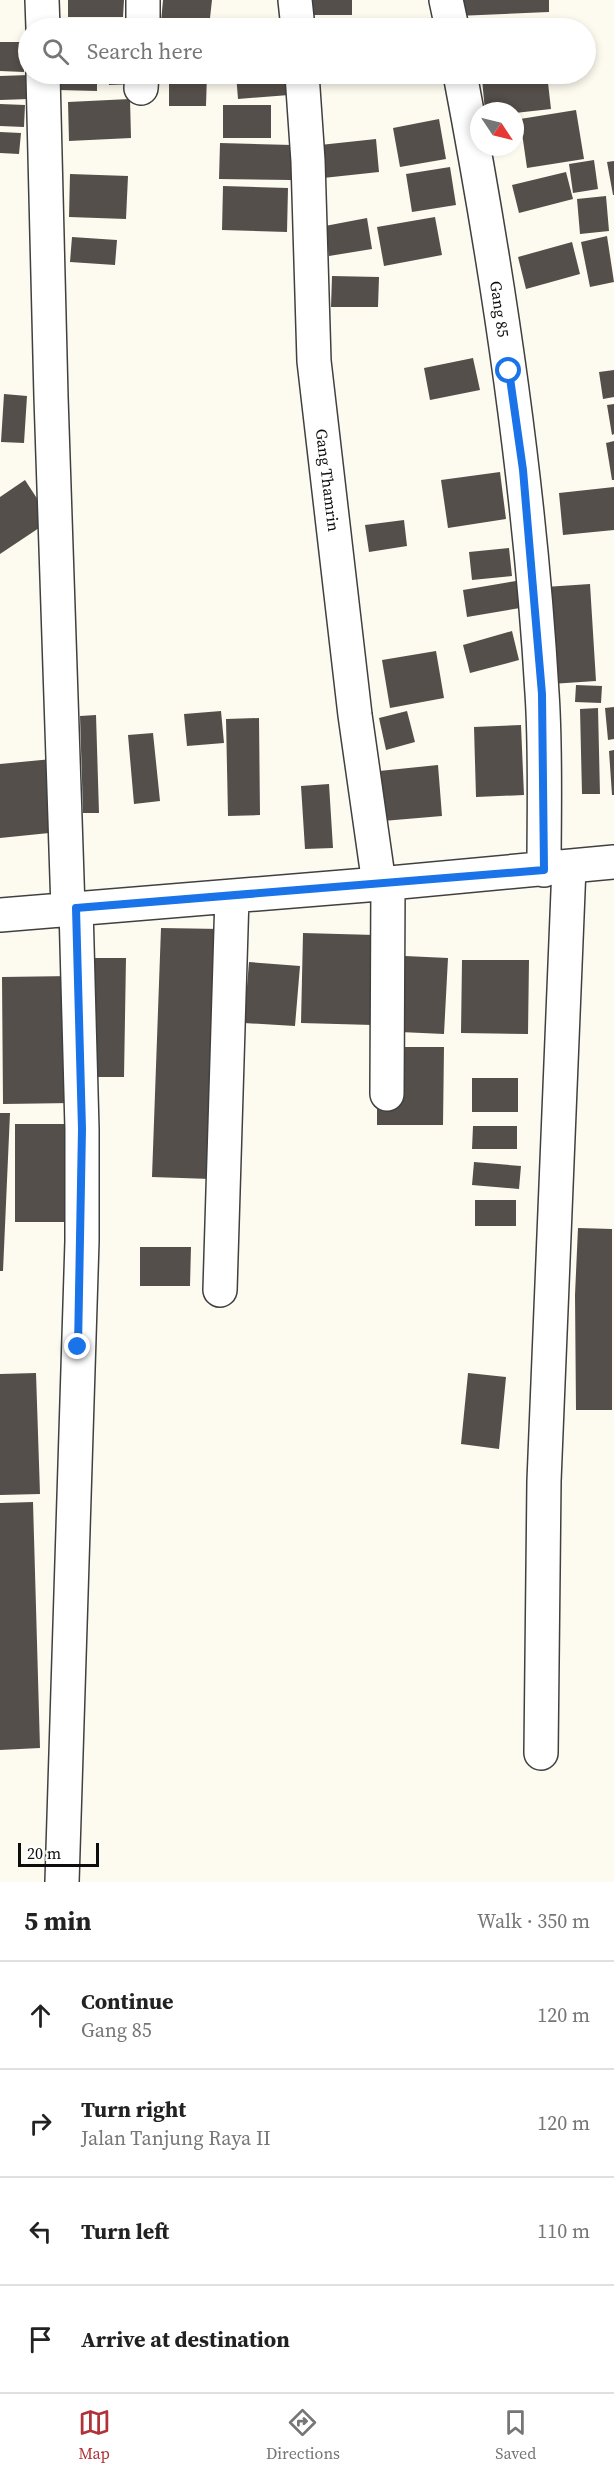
<!DOCTYPE html>
<meta charset="utf-8">
<style>
:root{--surface:#fff;--page:#f6f6f6;--text:#222;--muted:#767676;--line:#e0e0e0;--accent:#af3337}
body{margin:0;font-family:"Source Serif 4",serif;background:var(--page);color:var(--text)}
.compass{position:absolute;left:470px;top:102px;width:54px;height:54px;border-radius:50%;background:var(--surface);box-shadow:0 3px 9px #0003;rotate:125deg}
.scale{position:absolute;left:18px;bottom:15px;width:81px;box-sizing:border-box;padding-left:6px;border:3px solid #0d0d0d;border-top:0;font-size:16px;line-height:21px;white-space:nowrap;color:#0d0d0d;-webkit-text-stroke:4px #fff;paint-order:stroke}
.stop{position:absolute;width:18px;height:18px;margin:-14px;border:4px solid #1a73e8;border-radius:50%;background:#fff}
.stop.end{background:#1a73e8;border-color:#fff;box-shadow:0 2px 6px #0008}
.list{margin:0;padding:0;list-style:none}
h2{display:flex;justify-content:space-between;align-items:center;height:78px;margin:0;padding:0 24px;font-size:26px}
h2 small{font-size:20px;font-weight:400;color:var(--muted)}
.list li{display:grid;grid-template-columns:39px 1fr auto;gap:18px;align-items:center;box-sizing:border-box;height:108px;padding:0 24px;border-top:2px solid var(--line)}
.list b{display:block;font-size:22px;white-space:nowrap}
.list p{margin:0;font-size:20px;white-space:nowrap;color:var(--muted)}
.list em{font-size:20px;font-style:normal;color:var(--muted)}
.icon{flex:none;width:33px;height:33px;fill:none;stroke:currentColor;stroke-width:2;stroke-linecap:round;stroke-linejoin:round}
.map{position:relative;flex:none;width:614px;height:1882px;overflow:hidden}
.search{position:absolute;background:var(--surface);box-shadow:0 3px 9px #0003;left:18px;right:18px;top:18px;height:66px;display:flex;align-items:center;gap:15px;box-sizing:border-box;padding:0 21px;border-radius:33px;color:var(--muted);font-size:22px}
.sheet{height:510px;background:var(--surface)}
nav{display:flex;justify-content:space-around;align-items:center;box-sizing:border-box;height:84px;border-top:2px solid var(--line);background:var(--surface);font-size:16px;color:var(--muted)}
nav a{display:grid;justify-items:center;gap:3px}
nav .on{color:var(--accent)}
.map>svg:first-child{display:block}
.building{fill:#554f4b}
.lines{fill:none;stroke-linecap:round;stroke-linejoin:round}
.minor-casing{stroke:#404040;stroke-width:36}
.minor{stroke:#fff;stroke-width:33}
.route{stroke:#1a73e8;stroke-width:8}
.labels{text-anchor:middle;stroke-width:6;stroke-linejoin:round;paint-order:stroke}
.street-label{font-size:16px;fill:#0d0d0d;stroke:#fff}
</style>
<div class="map">
<svg width="614" height="1882" viewBox="0 0 614 1882">
<rect width="100%" height="100%" fill="#fdfbef"/>
<path class="building" d="M68 0H124L123 17H68Z
M163 0H212L209 27 161 22Z
M312 0H352V15H312Z
M456 0H549V12L457 16Z
M98 21V28H55V22Z
M374 22V28H311L310 27Z
M0 42H25L24 72 0 71Z
M59 74H97V91L59 90Z
M108 74H136V84L109 85Z
M169 74H207L206 106H169Z
M236 74H287L289 95 238 99Z
M532 74H547L551 109 515 113V111H485L482 79Z
M29 75V99L0 100V76Z
M130 99 131 138 69 141 68 102Z
M0 104 25 105 24 127 0 126Z
M223 105H271V138H223Z
M576 110 584 159 527 168 520 119Z
M439 119 446 159 400 167 393 128Z
M0 132 21 133 19 154 0 153Z
M376 139 379 172 323 178 320 145Z
M220 143 292 145 291 180 219 179Z
M594 160 598 189 573 193 569 164Z
M614 161V195H613L607 162Z
M450 167 456 205 412 212 406 174Z
M566 172 573 199 519 213 512 185Z
M70 174 128 176 126 219 69 217Z
M223 186 288 188 287 232 222 230Z
M606 196 609 231 580 234 577 199Z
M435 217 442 255 384 266 377 227Z
M367 218 372 249 329 256 325 226Z
M607 236 614 282 590 287 581 242Z
M72 237 117 240 115 265 70 262Z
M572 242 580 274 526 289 518 257Z
M332 276 379 277 378 307H331Z
M473 358 480 390 430 400 424 368Z
M614 370V397L603 399 599 372Z
M4 394 27 396 24 443 1 442Z
M614 404V434L612 435 607 405Z
M614 441V480H612L606 443Z
M500 472 506 519 448 528 441 480Z
M25 480 51 520 0 554V497Z
M614 487V530L563 535 559 493Z
M404 520 407 546 369 552 365 525Z
M509 548 512 576 472 580 469 552Z
M516 581 520 608 467 617 463 590Z
M590 584 596 681 551 684 545 587Z
M512 631 519 660 470 673 463 645Z
M436 651 444 698 390 708 382 660Z
M576 685 602 686 601 703 575 702Z
M614 707V739L608 740 605 708Z
M598 708 600 794H582L580 709Z
M221 711 224 743 187 746 184 714Z
M407 711 415 742 386 750 379 718Z
M96 715 99 813H83L80 716Z
M259 718 260 815 228 816 226 719Z
M521 725 524 795 476 797 474 727Z
M153 733 160 801 134 804 128 735Z
M614 750V795H612L609 751Z
M52 759 59 832 0 838V764Z
M438 765 442 816 383 821 379 771Z
M329 784 333 848 305 849 301 786Z
M161 928 221 929 211 1179 152 1177Z
M303 933 375 935 373 1025 301 1023Z
M405 956 448 958 444 1034 400 1032Z
M86 958H126L124 1077H85Z
M462 960H529L528 1034 461 1033Z
M249 962 300 966 295 1026 244 1023Z
M72 976 73 1103 3 1104 2 977Z
M402 1047H444L443 1125H377V1102Z
M472 1078H518V1112H472Z
M0 1113H10L3 1271H0Z
M15 1124H72V1222H15Z
M473 1126H517V1149H472Z
M474 1162 521 1166 519 1189 472 1185Z
M475 1200H516V1226H475Z
M578 1228 612 1229V1410H576L575 1295Z
M140 1247H191L190 1286H140Z
M36 1373 40 1494 0 1495V1374Z
M468 1373 506 1377 499 1449 461 1444Z
M33 1502 40 1748 0 1750V1503Z"/>
<g class="lines">
<defs>
<path id="minor" d="M42 0 43 28
M295 0 298 28
M446 0 452 28
M143 28V0
M43 74 51 397 68 909
M302 74 308 161 314 361 355 715 379 884
M460 74C499 278 530 485 542 693 546 752 544 811 544 870
M141 88 142 74
M0 915 379 884 614 862
M387 1094 388 883
M220 1290 232 896
M541 1753 544 1481 569 867
M62 1882 82 1241V1129L76 908"/>
</defs>
<use href="#minor" class="minor-casing"/>
<use href="#minor" class="minor"/>
</g>
<g class="lines">
<path class="route" d="M78 1347 82 1129 76 908 544 870 542 694 523 470 509 371"/>
</g>
<g class="labels">
<g class="street-label">
<text transform="translate(500 309) rotate(82)" y="6">Gang 85</text>
<text transform="translate(328 480) rotate(83)" y="6">Gang Thamrin</text>
</g>
</g>
</svg>
<svg class="compass" viewBox="-18 -18 36 36"><path d="M0-13l5 13h-10z" fill="#e53935"/><path d="M0 13l5-13h-10z" fill="#767676"/></svg>
<div class="scale">20 m</div>
<div class="stop" style="left:509px;top:371px"></div>
<div class="stop end" style="left:78px;top:1347px"></div>
<div class="search"><svg class="icon" aria-label="search" viewBox="0 0 24 24"><circle cx="10" cy="10" r="6"/><path d="M15 15l6 6"/></svg>Search here</div>
</div>
<section class="sheet">
<h2>5 min<small>Walk · 350 m</small></h2>
<ul class="list">
<li><svg class="icon" aria-label="ahead" viewBox="0 0 24 24"><path d="M12 20V5M6 11l6-6 6 6"/></svg><div><b>Continue</b><p>Gang 85</p></div><em>120 m</em></li>
<li><svg class="icon" aria-label="right" viewBox="0 0 24 24"><path d="M7 20v-9h11M14 6l5 5-5 5"/></svg><div><b>Turn right</b><p>Jalan Tanjung Raya II</p></div><em>120 m</em></li>
<li><svg class="icon" aria-label="left" viewBox="0 0 24 24"><path d="M17 20v-9H6M10 6l-5 5 5 5"/></svg><div><b>Turn left</b></div><em>110 m</em></li>
<li><svg class="icon" aria-label="arrive" viewBox="0 0 24 24"><path d="M6 21V4h12l-3 4 3 4H6"/></svg><div><b>Arrive at destination</b></div></li>
</ul>
</section>
<nav>
<a class="on"><svg class="icon" aria-label="map" viewBox="0 0 24 24"><path d="M3 6l6-2 6 2 6-2v14l-6 2-6-2-6 2zM9 4v14M15 6v14"/></svg>Map</a>
<a><svg class="icon" aria-label="directions" viewBox="0 0 24 24"><path d="M12 3l9 9-9 9-9-9zM9 14v-3h6M13 9l2 2-2 2"/></svg>Directions</a>
<a><svg class="icon" aria-label="saved" viewBox="0 0 24 24"><path d="M7 4h10v16l-5-4-5 4z"/></svg>Saved</a>
</nav>
